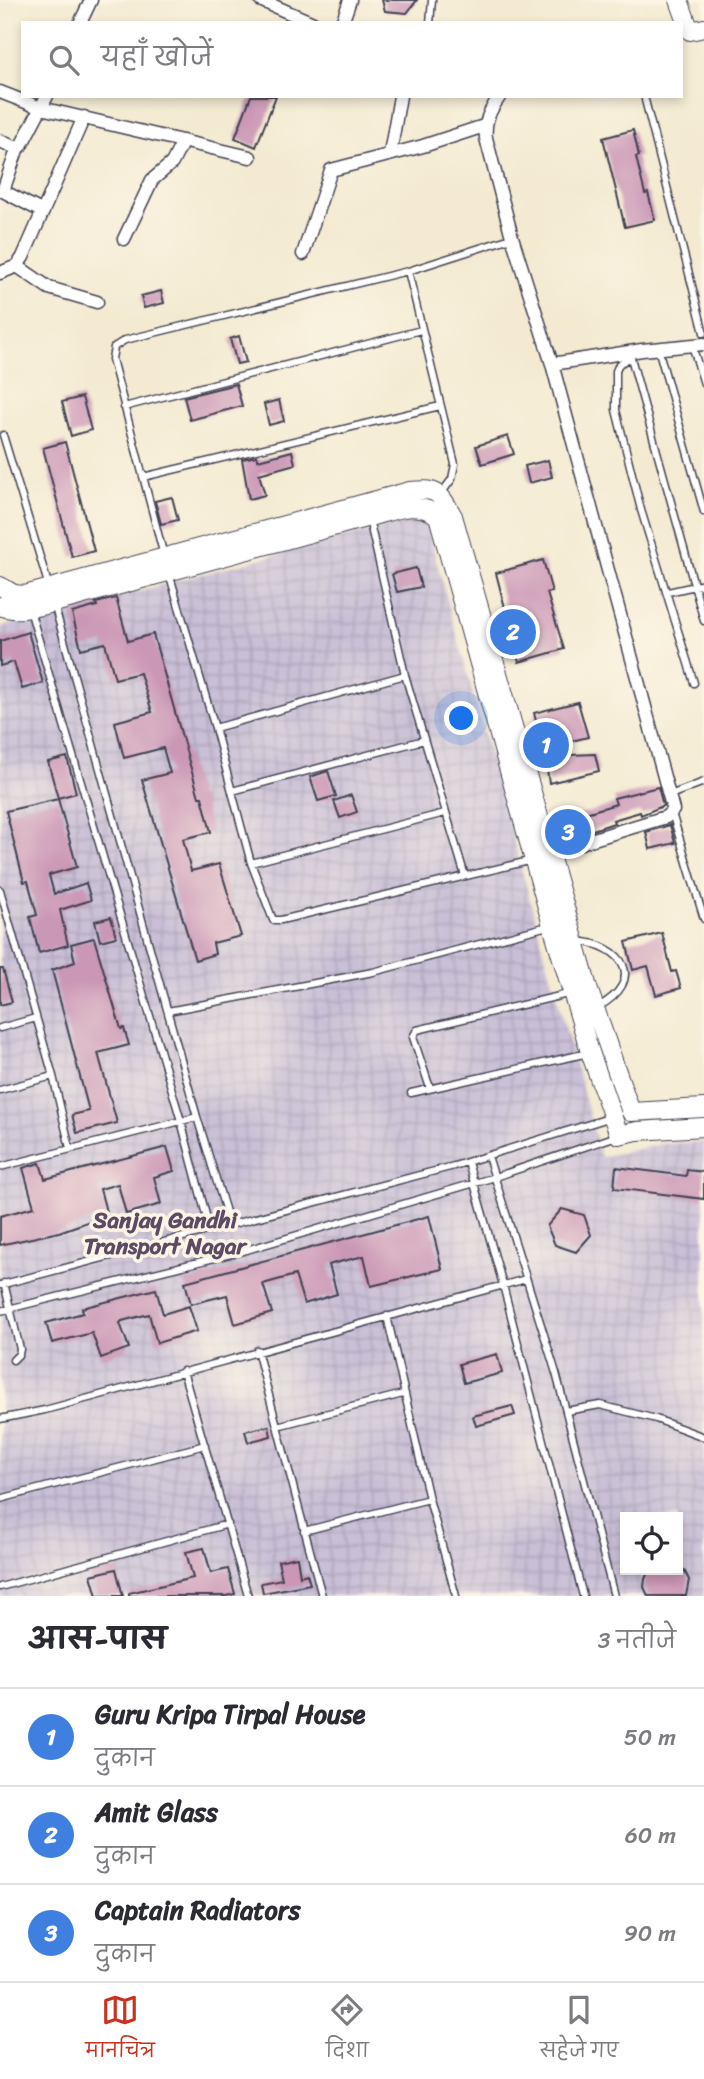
<!DOCTYPE html>
<html lang="hi">
<meta charset="utf-8">
<style>
:root{--surface:#fff;--page:#f7f7f7;--text:#2b2b33;--muted:#7c7c81;--line:#e1e1e2;--accent:#c8321e}
body{margin:0;font-family:Sriracha,"Playpen Sans Deva",sans-serif;background:var(--page);color:var(--text)}
.controls{position:absolute;right:21px;bottom:21px;display:grid;overflow:hidden;border-radius:0px;box-shadow:0 4px 10px #0003}
.controls button{width:63px;height:63px;display:grid;place-items:center;padding:0;border:0;border-bottom:2px solid var(--line);background:var(--surface);color:var(--text);font:35px sans-serif}
.you{position:absolute;left:462px;top:719px;width:24px;height:24px;margin:-18px;border:5px solid #fff;border-radius:50%;background:#1a73e8;box-shadow:0 0 0 10px #1a73e833}
.badge{display:grid;place-items:center;width:46px;height:46px;border-radius:50%;background:var(--accent);color:#fff;font-size:23px;font-weight:700}
.pin{position:absolute;translate:-50% -50%;border:4px solid #fff;box-shadow:0 2px 7px #0006}
.list{margin:0;padding:0;list-style:none}
h2{display:flex;justify-content:space-between;align-items:center;height:91px;margin:0;padding:0 28px;font-size:30px}
h2 small{font-size:23px;font-weight:400;color:var(--muted)}
.list li{display:grid;grid-template-columns:46px 1fr auto;gap:21px;align-items:center;box-sizing:border-box;height:98px;padding:0 28px;border-top:2px solid var(--line)}
.list b{display:block;font-size:26px;white-space:nowrap}
.list p{margin:0;font-size:23px;white-space:nowrap;color:var(--muted)}
.list em{font-size:23px;font-style:normal;color:var(--muted)}
.icon{flex:none;width:38px;height:38px;fill:none;stroke:currentColor;stroke-width:2;stroke-linecap:round;stroke-linejoin:round}
.map{position:relative;flex:none;width:704px;height:1596px;overflow:hidden}
.search{position:absolute;background:var(--surface);box-shadow:0 4px 10px #0003;left:21px;right:21px;top:21px;height:77px;display:flex;align-items:center;gap:18px;box-sizing:border-box;padding:0 24px;border-radius:0px;color:var(--muted);font-size:26px}
.sheet{height:385px;background:var(--surface)}
nav{display:flex;justify-content:space-around;align-items:center;box-sizing:border-box;height:98px;border-top:2px solid var(--line);background:var(--surface);font-size:19px;color:var(--muted)}
nav a{display:grid;justify-items:center;gap:4px}
nav .on{color:var(--accent)}
.map>svg:first-child{display:block}
.industrial{fill:url(#industrial-grid);fill-rule:evenodd}
.building{fill:#cb97b6}
.lines{fill:none;stroke-linecap:round;stroke-linejoin:round}
.lane-casing{stroke:#414052;stroke-width:9}
.street-casing{stroke:#414052;stroke-width:15}
.secondary-casing{stroke:#414052;stroke-width:20}
.lane{stroke:#fff;stroke-width:6}
.street{stroke:#fff;stroke-width:12}
.secondary{stroke:#fff;stroke-width:18}
.labels{text-anchor:middle;stroke-width:7;stroke-linejoin:round;paint-order:stroke}
.neighbourhood-label{font-size:23px;font-weight:bold;fill:#5d4b66;stroke:#fcf5e5}
</style>
<div class="map">
<svg width="704" height="1596" viewBox="0 0 704 1596">
<defs>
<pattern id="industrial-grid" width="8" height="8" patternUnits="userSpaceOnUse" patternTransform="scale(1.75)"><rect width="8" height="8" fill="#c9bfd7"/><path d="M0 4h8M4 0v8" fill="none" stroke="#aca4b9"/></pattern>
</defs>
<rect width="100%" height="100%" fill="#fcf5e5"/>
<filter id="ink" filterUnits="userSpaceOnUse"><feTurbulence type="fractalNoise" baseFrequency=".0143" numOctaves="2"/><feDisplacementMap in="SourceGraphic" scale="14" xChannelSelector="R" yChannelSelector="G"/><feConvolveMatrix kernelMatrix="1 2 1 2 8 2 1 2 1" color-interpolation-filters="sRGB"/></filter>
<filter id="wash" filterUnits="userSpaceOnUse"><feTurbulence type="fractalNoise" baseFrequency=".00686" numOctaves="4" result="noise"/><feDisplacementMap in="SourceGraphic" scale="28" xChannelSelector="R" yChannelSelector="G"/><feGaussianBlur stdDeviation="1.57" result="paint"/><feColorMatrix in="noise" values="0 0 0 0 0 0 0 0 0 0 0 0 0 0 0 0 0 1.4 0 .05"/><feComposite in="paint" operator="in"/></filter>
<g filter="url(#wash)">
<rect width="100%" height="100%" fill="#f3ead1"/>
<path class="industrial" d="M424 516 601 1157 661 1144 704 1142V1596H0V627ZM625 1517H678V1570H625Z"/>
<g id="blocks">
<path class="building" d="M382 0H417L407 13 385 11Z
M251 96H276L256 147 235 138Z
M633 130 639 156 636 157 645 194 648 193 655 220 625 227 603 138Z
M161 291 164 303 144 308 141 296Z
M239 336 246 362 237 364 230 339Z
M236 384 242 406 190 420 184 397Z
M82 397 91 430 71 436 62 402Z
M279 400 284 421 269 425 264 404Z
M508 436 514 454 482 464 476 446Z
M65 442 94 551 72 557 43 448Z
M292 451 295 464 259 474 265 495 249 499 242 459 257 456 258 460Z
M548 460 552 477 529 483 525 466Z
M172 497 178 520 161 524 155 501Z
M543 560 552 592 547 593 564 649 519 662 496 573Z
M416 568 421 587 397 592 392 574Z
M116 598 128 641 153 634 199 797H202L211 832 183 839 191 871 219 864 241 936 213 943 215 954 195 960 142 780 170 773 163 748 124 758 115 722 152 712 140 673 115 679 105 643 81 649 72 613 97 606 96 603Z
M28 632 43 683 22 689 14 662 0 666V641Z
M578 702 588 737 543 748 534 713Z
M595 754 599 771 549 783 545 756Z
M67 757 76 793 58 798 48 762Z
M328 771 336 796 318 801 310 777Z
M658 787 663 806 641 815 640 812 613 820 614 823 565 839 559 821 616 804 614 798Z
M351 795 357 812 340 818 334 801Z
M58 799 77 867 49 875 54 894 86 883 91 900 60 910 68 945 39 953 30 917 37 915 28 881 24 882 6 811Z
M670 825 675 843 650 849 646 832Z
M111 917 116 937 100 941 95 921Z
M662 933 672 972 676 971 681 988 656 995 648 966 633 970 626 942Z
M94 938 121 1029 124 1028 129 1045 98 1053 117 1123 77 1133 72 1115 89 1111 52 970 75 962 71 944Z
M0 969H3L12 1002 0 1005Z
M167 1147 174 1171 154 1177 161 1204 126 1214 118 1184 100 1189 107 1215 59 1232 0 1245V1216L34 1207 23 1168 40 1163 45 1179Z
M616 1167 686 1176 687 1170 704 1172V1199L614 1188Z
M562 1209 584 1215 591 1235 576 1252 555 1245 547 1226Z
M429 1216 442 1269 371 1286 364 1256 335 1263 329 1265 337 1294 304 1304 295 1275 263 1284 272 1313 235 1324 227 1295 191 1304 185 1282Z
M156 1289 163 1314 189 1306 197 1331 157 1343 149 1314 122 1321 120 1323 129 1348 101 1358 92 1333 52 1343 46 1323 83 1313 82 1308Z
M497 1354 502 1373 464 1383 459 1364Z
M512 1406 515 1415 476 1426 473 1416Z
M269 1426 271 1436 248 1442 245 1431Z
M204 1548 211 1573 228 1569 235 1594 226 1596H129V1593L193 1578 186 1552Z
M297 1557 300 1576 307 1574 310 1584 263 1593 261 1583 282 1579 278 1561Z
M116 1569 123 1596H97L91 1575Z
M649 1570H684L689 1580 686 1596H648L644 1587 645 1579Z"/>
</g>
</g>
<g filter="url(#ink)">
<use href="#blocks" fill-opacity="0" stroke="#414052" stroke-width="2"/>
<g class="lines">
<defs>
<path id="lane" d="M430 23 432 0
M645 100 704 333
M408 271 455 464 452 479 441 494
M692 345 704 384
M658 348 704 512
M630 354 704 621
M631 357 619 364 616 371V410L641 510 694 683
M124 407 421 330
M3 435 49 587
M143 477 440 406
M369 519 405 675 465 876
M164 556 112 359 114 347 125 340 408 271 511 238
M169 573 215 728 251 863 273 920H281L533 860
M668 592 704 584
M54 604 197 1117 230 1225
M30 610 181 1121 210 1230
M215 728 405 675
M232 791 424 740
M670 795 704 782
M672 813 704 919
M251 863 445 813
M0 890 53 1076 70 1148
M576 941C623 944 647 980 598 1007
M168 1011 373 972 552 925
M0 1028 36 1018
M430 1088 413 1037 417 1030 572 993
M0 1090 53 1076
M411 1093 588 1053
M488 1156 556 1373 614 1596
M468 1162 503 1285 583 1596
M0 1167 197 1117
M4 1283 20 1349 19 1354 13 1360
M0 1285 454 1166 612 1117
M0 1311 243 1251 495 1177 617 1136
M387 1316 429 1499 456 1596
M257 1350 322 1596
M183 1371 248 1596
M566 1411 600 1405 656 1419 704 1437
M0 1419 45 1410 526 1279
M277 1426 403 1394
M0 1499 205 1445
M304 1531 429 1499
M0 1587 228 1524"/>
<path id="street" d="M260 0 313 23
M80 23 91 0
M342 23 350 0
M0 92 41 108 250 157
M500 96C490 110 484 121 486 138L512 237 552 364 673 810 666 817 544 854
M0 141 14 147 21 146 47 96
M18 147 3 191 43 212
M390 154 400 96
M124 239 152 180 172 163 183 141
M303 254 331 170 423 146 484 126
M17 266 49 288 97 302
M0 273 17 266 23 257 84 117
M552 364 642 350 704 344"/>
<path id="secondary" d="M679 0 690 31 704 28
M0 586 14 594 25 595 410 491C438 488 439 492 453 516L588 988 631 1112 704 1108
M0 606C17 613 36 607 54 603L369 517C393 511 417 499 438 516L552 925 590 1052 619 1135 637 1131 704 1127"/>
</defs>
<use href="#lane" class="lane-casing"/>
<use href="#street" class="street-casing"/>
<use href="#secondary" class="secondary-casing"/>
<use href="#lane" class="lane"/>
<use href="#street" class="street"/>
<use href="#secondary" class="secondary"/>
</g>
</g>
<g class="labels">
<g class="neighbourhood-label">
<text x="165" y="1228">Sanjay Gandhi<tspan x="165" dy="26">Transport Nagar</tspan></text>
</g>
</g>
</svg>
<div class="controls">
<button><svg class="icon" aria-label="locate" viewBox="0 0 24 24"><circle cx="12" cy="12" r="6"/><path d="M12 2v4M12 18v4M2 12h4M18 12h4"/></svg></button>
</div>
<div class="you"></div>
<div class="pin badge" style="left:546px;top:745px;background:#3f7fe0">1</div>
<div class="pin badge" style="left:513px;top:632px;background:#3f7fe0">2</div>
<div class="pin badge" style="left:568px;top:832px;background:#3f7fe0">3</div>
<div class="search"><svg class="icon" aria-label="search" viewBox="0 0 24 24"><circle cx="10" cy="10" r="6"/><path d="M15 15l6 6"/></svg>यहाँ खोजें</div>
</div>
<section class="sheet">
<h2>आस-पास<small>3 नतीजे</small></h2>
<ul class="list">
<li><span class="badge" style="background:#3f7fe0">1</span><div><b>Guru Kripa Tirpal House</b><p>दुकान</p></div><em>50 m</em></li>
<li><span class="badge" style="background:#3f7fe0">2</span><div><b>Amit Glass</b><p>दुकान</p></div><em>60 m</em></li>
<li><span class="badge" style="background:#3f7fe0">3</span><div><b>Captain Radiators</b><p>दुकान</p></div><em>90 m</em></li>
</ul>
</section>
<nav>
<a class="on"><svg class="icon" aria-label="map" viewBox="0 0 24 24"><path d="M3 6l6-2 6 2 6-2v14l-6 2-6-2-6 2zM9 4v14M15 6v14"/></svg>मानचित्र</a>
<a><svg class="icon" aria-label="directions" viewBox="0 0 24 24"><path d="M12 3l9 9-9 9-9-9zM9 14v-3h6M13 9l2 2-2 2"/></svg>दिशा</a>
<a><svg class="icon" aria-label="saved" viewBox="0 0 24 24"><path d="M7 4h10v16l-5-4-5 4z"/></svg>सहेजे गए</a>
</nav>
